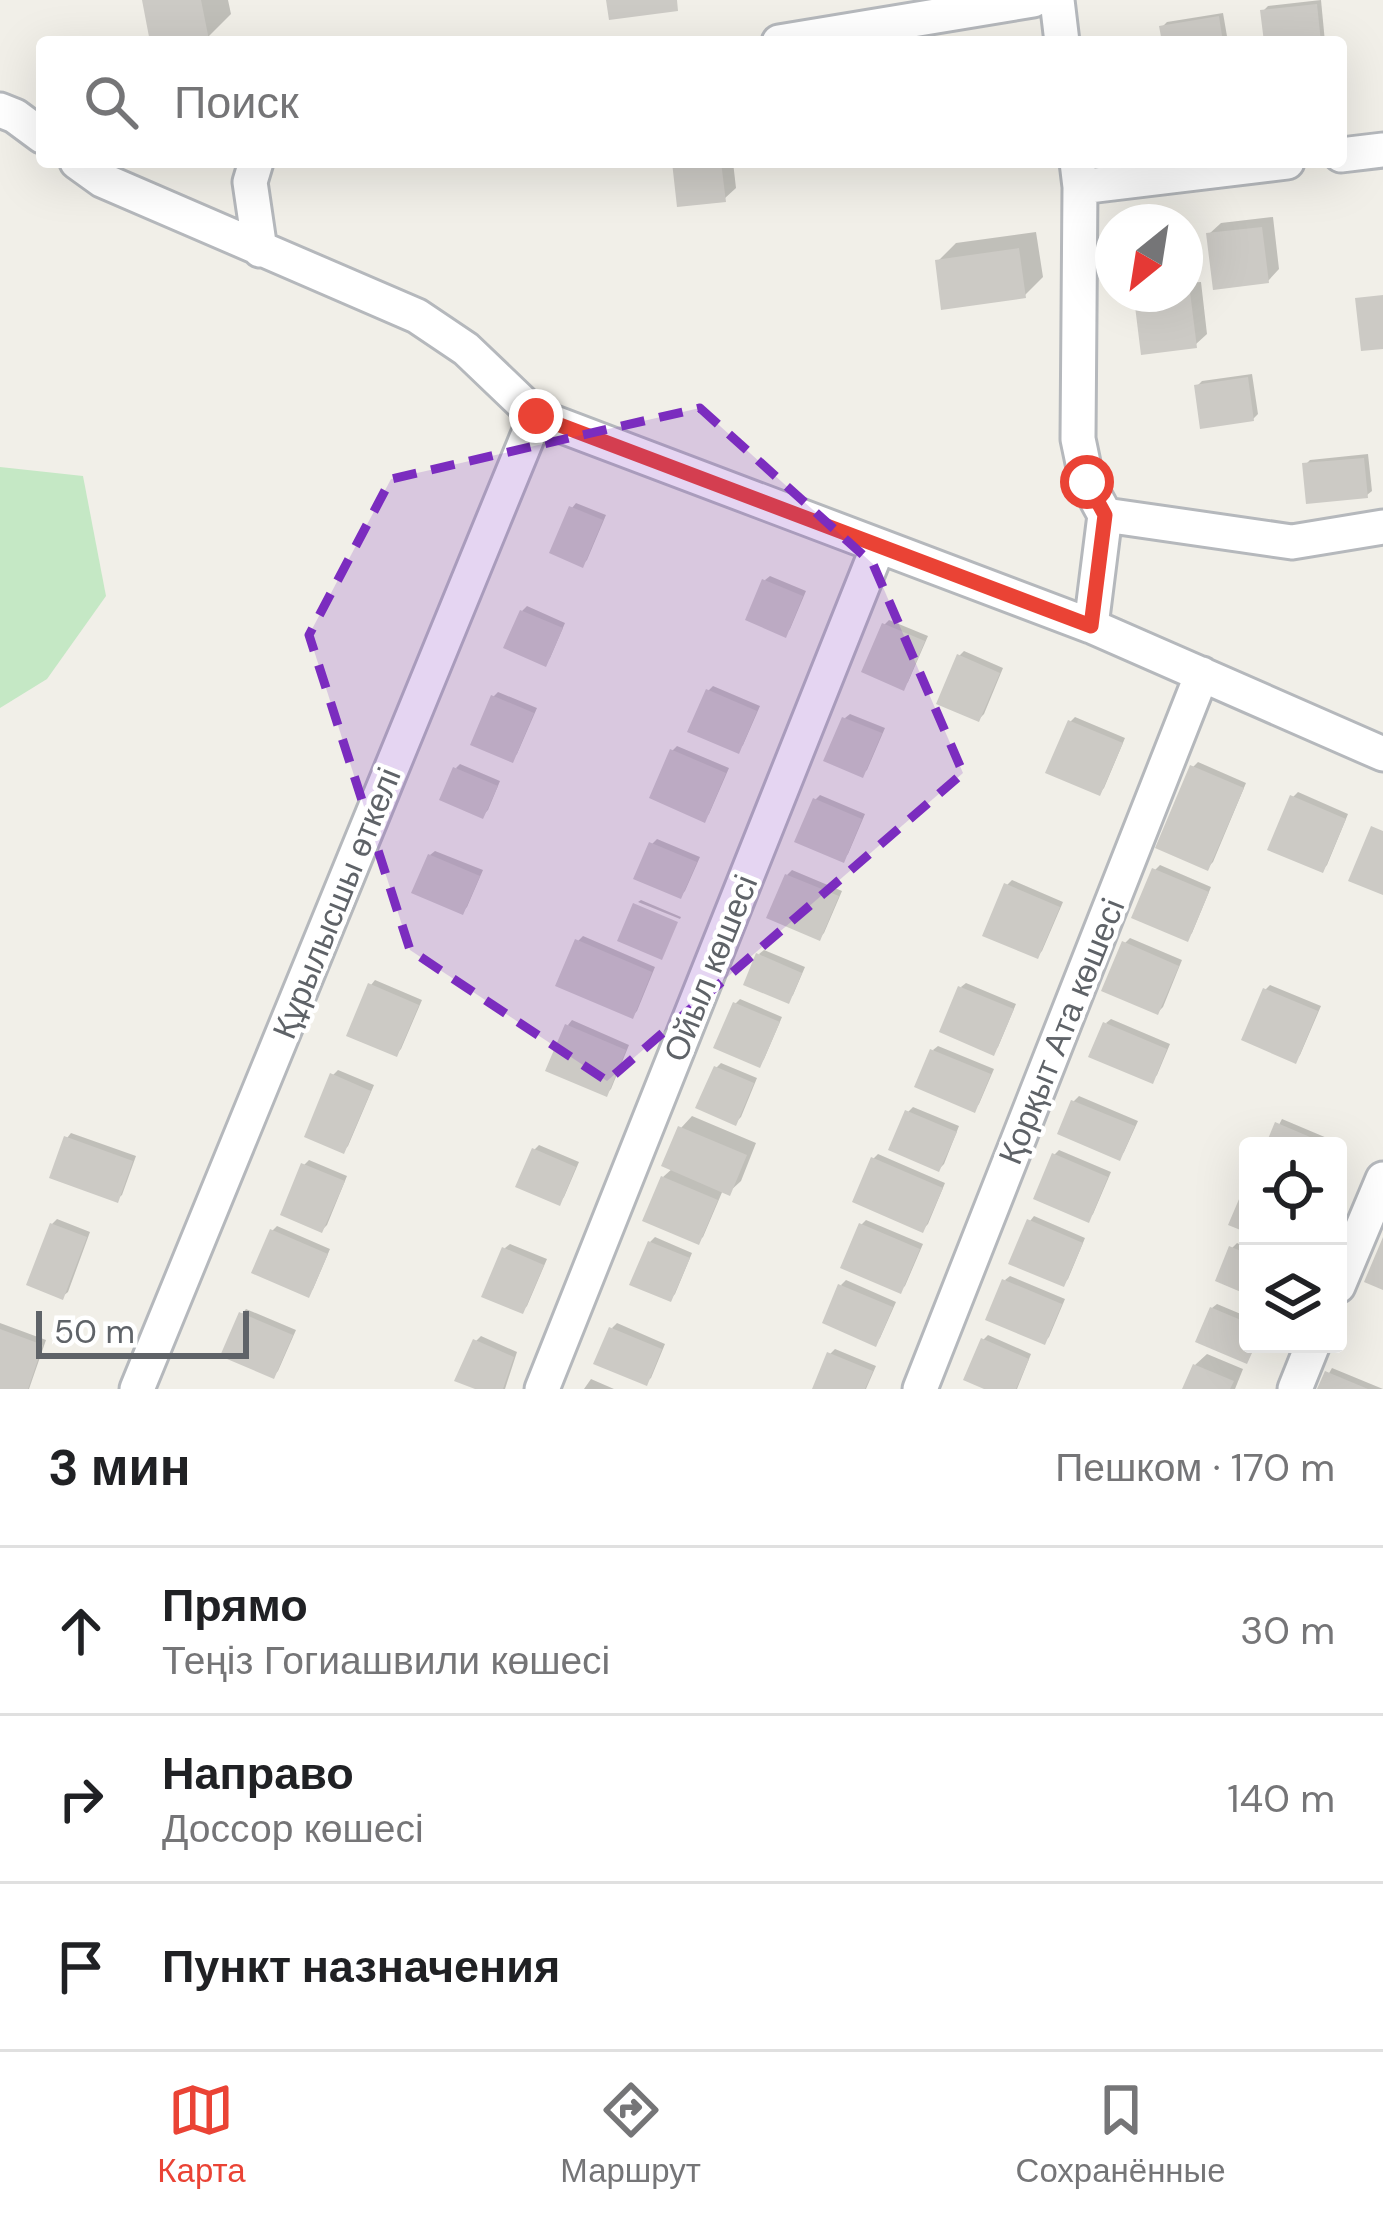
<!DOCTYPE html>
<html lang="ru">
<meta charset="utf-8">
<style>
:root{--surface:#fff;--page:#f2f2f2;--text:#202124;--muted:#757577;--line:#e0e0e0;--accent:#ea4335}
body{margin:0;font-family:"DM Sans",sans-serif;background:var(--page);color:var(--text)}
.controls{position:absolute;right:36px;bottom:36px;display:grid;overflow:hidden;border-radius:12px;box-shadow:0 12px 48px #0002}
.controls button{width:108px;height:108px;display:grid;place-items:center;padding:0;border:0;border-bottom:3px solid var(--line);background:var(--surface);color:var(--text);font:60px sans-serif}
.compass{position:absolute;left:1095px;top:204px;width:108px;height:108px;border-radius:50%;background:var(--surface);box-shadow:0 12px 48px #0002;rotate:210deg}
.scale{position:absolute;left:36px;bottom:30px;width:213px;box-sizing:border-box;padding-left:12px;border:6px solid #5f6368;border-top:0;font-size:33px;line-height:42px;white-space:nowrap;color:#5f6368;-webkit-text-stroke:9px #fff;paint-order:stroke}
.stop{position:absolute;width:36px;height:36px;margin:-27px;border:9px solid #ea4335;border-radius:50%;background:#fff}
.stop.end{background:#ea4335;border-color:#fff;box-shadow:0 3px 12px #0008}
.list{margin:0;padding:0;list-style:none}
h2{display:flex;justify-content:space-between;align-items:center;height:156px;margin:0;padding:0 48px;font-size:51px}
h2 small{font-size:39px;font-weight:400;color:var(--muted)}
.list li{display:grid;grid-template-columns:78px 1fr auto;gap:36px;align-items:center;box-sizing:border-box;height:168px;padding:0 48px;border-top:3px solid var(--line)}
.list b{display:block;font-size:45px;white-space:nowrap}
.list p{margin:0;font-size:39px;white-space:nowrap;color:var(--muted)}
.list em{font-size:39px;font-style:normal;color:var(--muted)}
.icon{flex:none;width:66px;height:66px;fill:none;stroke:currentColor;stroke-width:2;stroke-linecap:round;stroke-linejoin:round}
.map{position:relative;flex:none;width:1383px;height:1389px;overflow:hidden}
.search{position:absolute;background:var(--surface);box-shadow:0 12px 48px #0002;left:36px;right:36px;top:36px;height:132px;display:flex;align-items:center;gap:30px;box-sizing:border-box;padding:0 42px;border-radius:12px;color:var(--muted);font-size:45px}
.sheet{height:660px;background:var(--surface)}
nav{display:flex;justify-content:space-around;align-items:center;box-sizing:border-box;height:168px;border-top:3px solid var(--line);background:var(--surface);font-size:33px;color:var(--muted)}
nav a{display:grid;justify-items:center;gap:6px}
nav .on{color:var(--accent)}
.map>svg:first-child{display:block}
.green{fill:#c5e8c5}
.shadow{fill:#0003}
.building{fill:#cccac5}
.lines{fill:none;stroke-linecap:round;stroke-linejoin:round}
.street-casing{stroke:#b5b8bc;stroke-width:39}
.street{stroke:#fff;stroke-width:33}
.route{stroke:#ea4335;stroke-width:15}
.marked{fill:#7b2cbf;fill-opacity:0.2;stroke:#7b2cbf;stroke-width:9;stroke-dasharray:24 15;stroke-linejoin:round}
.labels{text-anchor:middle;stroke-width:9;stroke-linejoin:round;paint-order:stroke}
.street-label{font-size:33px;fill:#5f6368;stroke:#fff}
</style>
<div class="map">
<svg width="1383" height="1389" viewBox="0 0 1383 1389">
<rect width="100%" height="100%" fill="#f1efe8"/>
<path class="green" d="M0 467 83 476 106 596 47 679 0 708Z"/>
<path class="shadow" d="M145 0H228L231 14 207 38 183 42H153Z
M1321 0 1325 42H1267L1263 11 1268 6Z
M1223 13 1228 42H1165L1162 27 1167 22Z
M675 162H733L736 188 724 199Z
M930 162H975L930 167Z
M1273 217 1279 269 1268 281 1209 234 1221 223Z
M1036 232 1043 277 1025 295 938 261 956 243Z
M1201 282 1207 334 1195 345 1137 299 1143 294H1185V283Z
M1252 374 1258 414 1253 419 1197 386 1202 381Z
M1368 454 1372 491 1367 495 1305 465 1310 460Z
M576 503 606 515 587 560 582 565 572 508Z
M770 576 806 591 790 629 785 634 765 580Z
M527 606 565 623 550 658 545 663 522 611Z
M889 620 928 636 908 682 903 687 884 625Z
M964 651 1003 668 984 714 979 719 959 656Z
M713 686 760 706 743 745 738 750 708 691Z
M498 692 537 708 517 754 512 759 493 697Z
M850 714 885 728 867 770 862 774 845 718Z
M1075 717 1125 738 1104 788 1099 793 1070 722Z
M677 746 729 768 709 814 704 819 672 751Z
M1198 762 1246 783 1213 862 1208 867 1193 767Z
M460 764 500 781 488 810 483 815 456 768Z
M1298 792 1348 814 1327 865 1322 870 1293 797Z
M820 795 865 814 848 854 843 859 815 800Z
M657 839 700 857 685 891 680 896 652 844Z
M435 851 483 870 467 907 462 912 430 855Z
M1160 865 1211 887 1192 933 1187 938 1155 870Z
M792 870 842 891 824 933 819 938 787 875Z
M1012 880 1063 902 1042 951 1037 956 1007 885Z
M641 900 681 917 680 919 638 902Z
M583 936 655 967 637 1011 632 1016 578 941Z
M1130 938 1182 960 1163 1007 1158 1012 1125 943Z
M764 950 805 967 793 995 788 1000 759 954Z
M375 980 422 1000 401 1049 396 1054 371 985Z
M966 983 1016 1004 998 1047 993 1052 961 987Z
M1270 985 1321 1006 1300 1055 1295 1060 1265 990Z
M740 999 782 1017 764 1059 760 1064 735 1004Z
M1111 1019 1170 1044 1157 1075 1152 1080 1106 1023Z
M572 1020 629 1045 611 1089 606 1094 568 1025Z
M938 1046 994 1069 979 1104 974 1109 933 1050Z
M721 1063 757 1078 741 1117 736 1122 716 1068Z
M338 1070 374 1085 348 1146 343 1151 333 1075Z
M1079 1096 1138 1121 1124 1152 1120 1157 1061 1132 1074 1101Z
M913 1107 959 1126 944 1164 939 1169 908 1112Z
M692 1116 756 1143 741 1181 729 1192 723 1190 703 1237 698 1241 663 1177 673 1168 681 1128Z
M1282 1119 1327 1138 1324 1146H1268Z
M71 1133 136 1156 122 1195 117 1199 67 1138Z
M539 1145 579 1162 564 1197 559 1202 534 1150Z
M1059 1150 1111 1172 1093 1214 1088 1219 1054 1155Z
M878 1154 945 1183 928 1224 923 1229 873 1159Z
M309 1160 347 1176 327 1225 322 1230 304 1165Z
M1034 1216 1085 1238 1068 1279 1063 1284 1030 1221Z
M57 1219 90 1232 68 1292 63 1296 52 1224Z
M866 1220 923 1244 905 1286 900 1290 861 1225Z
M277 1226 330 1249 313 1289 308 1294 272 1231Z
M655 1237 692 1253 675 1294 670 1299 650 1242Z
M1237 1243 1248 1248V1292L1232 1248Z
M510 1244 547 1259 527 1306 522 1311 505 1248Z
M1010 1276 1065 1299 1049 1337 1044 1342 1005 1280Z
M846 1280 896 1302 880 1338 875 1343 841 1285Z
M1217 1304 1248 1317V1344H1257L1247 1360 1212 1308Z
M246 1309 296 1330 278 1371 273 1376 242 1314Z
M0 1323 46 1340 29 1389H0Z
M617 1323 665 1344 651 1378 646 1382 612 1328Z
M988 1335 1031 1354 1017 1389H992L983 1340Z
M481 1336 517 1352 505 1389H483L476 1341Z
M835 1349 876 1366 866 1389H815L830 1354Z
M1207 1354 1243 1369 1235 1389H1186L1195 1365Z
M1332 1368 1383 1389H1320Z
M591 1379 614 1389H584Z"/>
<path class="building" d="M142 0H201L209 40 150 42Z
M606 0H677L678 11 609 20Z
M1317 4 1321 42H1264L1260 10Z
M1219 16 1223 42H1162L1159 26Z
M672 162H721L726 202 677 207Z
M1262 227 1269 283 1213 290 1206 233Z
M1019 248 1026 298 941 310 935 260Z
M1185 292H1190L1197 348 1141 355 1134 298Z
M1383 295V349L1361 351 1355 298Z
M1248 377 1254 421 1200 429 1194 385Z
M1364 458 1368 498 1306 504 1302 463Z
M569 506 603 520 583 568 549 553Z
M762 579 803 596 786 638 745 620Z
M520 610 563 628 546 667 503 648Z
M882 623 925 641 904 691 861 672Z
M957 654 1000 673 979 722 936 704Z
M706 689 757 711 739 754 687 732Z
M491 695 534 713 513 763 470 745Z
M842 717 882 733 863 778 823 761Z
M1068 720 1123 743 1100 796 1045 773Z
M670 749 726 773 705 823 649 798Z
M1190 765 1244 788 1208 871 1155 848Z
M453 767 498 786 483 819 439 800Z
M1290 795 1346 819 1323 873 1267 850Z
M813 798 862 819 844 863 794 842Z
M1371 826 1383 831V895L1348 881Z
M649 842 697 862 681 899 633 879Z
M428 854 480 876 463 915 411 893Z
M1152 868 1209 892 1188 942 1131 918Z
M785 874 839 896 820 941 766 918Z
M1004 883 1060 907 1038 959 982 936Z
M633 903 678 922 662 960 617 941Z
M575 939 652 972 633 1019 555 986Z
M1122 941 1179 966 1158 1015 1101 991Z
M756 953 802 973 789 1004 743 985Z
M368 983 419 1005 397 1057 346 1036Z
M958 986 1014 1009 994 1056 939 1032Z
M1263 988 1318 1011 1296 1064 1241 1040Z
M733 1002 780 1022 760 1068 713 1048Z
M1103 1022 1167 1049 1153 1084 1088 1057Z
M565 1024 626 1050 607 1097 545 1071Z
M930 1049 991 1074 975 1113 914 1087Z
M714 1066 754 1083 736 1126 695 1108Z
M330 1073 371 1091 344 1154 304 1137Z
M1071 1100 1135 1126 1120 1161 1057 1134Z
M905 1110 957 1132 939 1172 888 1150Z
M1275 1122 1331 1146H1265Z
M678 1126 747 1155 730 1196 661 1166Z
M64 1136 133 1161 118 1203 49 1178Z
M532 1148 576 1167 560 1206 515 1187Z
M1052 1153 1108 1177 1089 1223 1033 1199Z
M871 1157 943 1188 923 1233 852 1202Z
M301 1163 345 1181 322 1233 280 1215Z
M661 1176 718 1200 699 1245 642 1221Z
M1248 1178V1233L1228 1225Z
M1027 1219 1083 1243 1064 1287 1008 1264Z
M50 1223 87 1237 63 1300 26 1285Z
M859 1223 920 1249 901 1294 840 1268Z
M270 1229 328 1254 309 1298 251 1273Z
M1383 1237V1290L1364 1282Z
M648 1241 690 1258 671 1302 629 1285Z
M1229 1246 1248 1254V1295L1215 1281Z
M502 1247 544 1265 523 1314 481 1297Z
M1002 1279 1062 1304 1045 1345 985 1320Z
M838 1284 893 1307 876 1347 822 1323Z
M1210 1307 1248 1323V1344H1256L1247 1364 1195 1342Z
M239 1312 293 1335 274 1379 220 1356Z
M609 1327 662 1349 647 1386 593 1364Z
M0 1329 43 1345 28 1389H0Z
M981 1338 1029 1359 1016 1389H984L963 1380Z
M473 1339 514 1357 503 1389H475L454 1381Z
M827 1352 873 1371 865 1389H812Z
M1193 1364 1234 1381 1230 1389H1182Z
M1325 1371 1368 1389H1317Z"/>
<g class="lines">
<defs>
<path id="street" d="M1057 0 1062 42
M779 42 1033 0
M0 110 15 116 42 136
M1341 155 1383 150
M77 162 102 180 417 316 466 349 536 416 1091 626 1383 754
M256 162 250 182 260 250
M1077 162 1080 187 1078 439 1087 482 1105 515 1091 626
M1080 187 1287 162
M1105 515 1292 542 1383 527
M1338 1286 1383 1179
M137 1389 536 416
M542 1389 878 547
M920 1389 1202 674
M1295 1389 1313 1344"/>
</defs>
<use href="#street" class="street-casing"/>
<use href="#street" class="street"/>
</g>
<g class="lines">
<path class="route" d="M536 416 1091 626 1105 515 1087 482"/>
</g>
<path class="marked" d="M700 408 873 564 963 773 607 1081 410 950 309 635 391 479Z"/>
<g class="labels">
<g class="street-label">
<text transform="translate(336 903) rotate(-68)" y="12">Құрылысшы өткелі</text>
<text transform="translate(710 968) rotate(-68)" y="12">Ойыл көшесі</text>
<text transform="translate(1061 1031) rotate(-68)" y="12">Қорқыт Ата көшесi</text>
</g>
</g>
</svg>
<div class="controls">
<button><svg class="icon" aria-label="locate" viewBox="0 0 24 24"><circle cx="12" cy="12" r="6"/><path d="M12 2v4M12 18v4M2 12h4M18 12h4"/></svg></button>
<button><svg class="icon" aria-label="layers" viewBox="0 0 24 24"><path d="M12 4l9 5-9 5-9-5zM3 14l9 5 9-5"/></svg></button>
</div>
<svg class="compass" viewBox="-18 -18 36 36"><path d="M0-13l5 13h-10z" fill="#e53935"/><path d="M0 13l5-13h-10z" fill="#757577"/></svg>
<div class="scale">50 m</div>
<div class="stop" style="left:1087px;top:482px"></div>
<div class="stop end" style="left:536px;top:416px"></div>
<div class="search"><svg class="icon" aria-label="search" viewBox="0 0 24 24"><circle cx="10" cy="10" r="6"/><path d="M15 15l6 6"/></svg>Поиск</div>
</div>
<section class="sheet">
<h2>3 мин<small>Пешком · 170 m</small></h2>
<ul class="list">
<li><svg class="icon" aria-label="ahead" viewBox="0 0 24 24"><path d="M12 20V5M6 11l6-6 6 6"/></svg><div><b>Прямо</b><p>Теңіз Гогиашвили көшесі</p></div><em>30 m</em></li>
<li><svg class="icon" aria-label="right" viewBox="0 0 24 24"><path d="M7 20v-9h11M14 6l5 5-5 5"/></svg><div><b>Направо</b><p>Доссор көшесі</p></div><em>140 m</em></li>
<li><svg class="icon" aria-label="arrive" viewBox="0 0 24 24"><path d="M6 21V4h12l-3 4 3 4H6"/></svg><div><b>Пункт назначения</b></div></li>
</ul>
</section>
<nav>
<a class="on"><svg class="icon" aria-label="map" viewBox="0 0 24 24"><path d="M3 6l6-2 6 2 6-2v14l-6 2-6-2-6 2zM9 4v14M15 6v14"/></svg>Карта</a>
<a><svg class="icon" aria-label="directions" viewBox="0 0 24 24"><path d="M12 3l9 9-9 9-9-9zM9 14v-3h6M13 9l2 2-2 2"/></svg>Маршрут</a>
<a><svg class="icon" aria-label="saved" viewBox="0 0 24 24"><path d="M7 4h10v16l-5-4-5 4z"/></svg>Сохранённые</a>
</nav>
